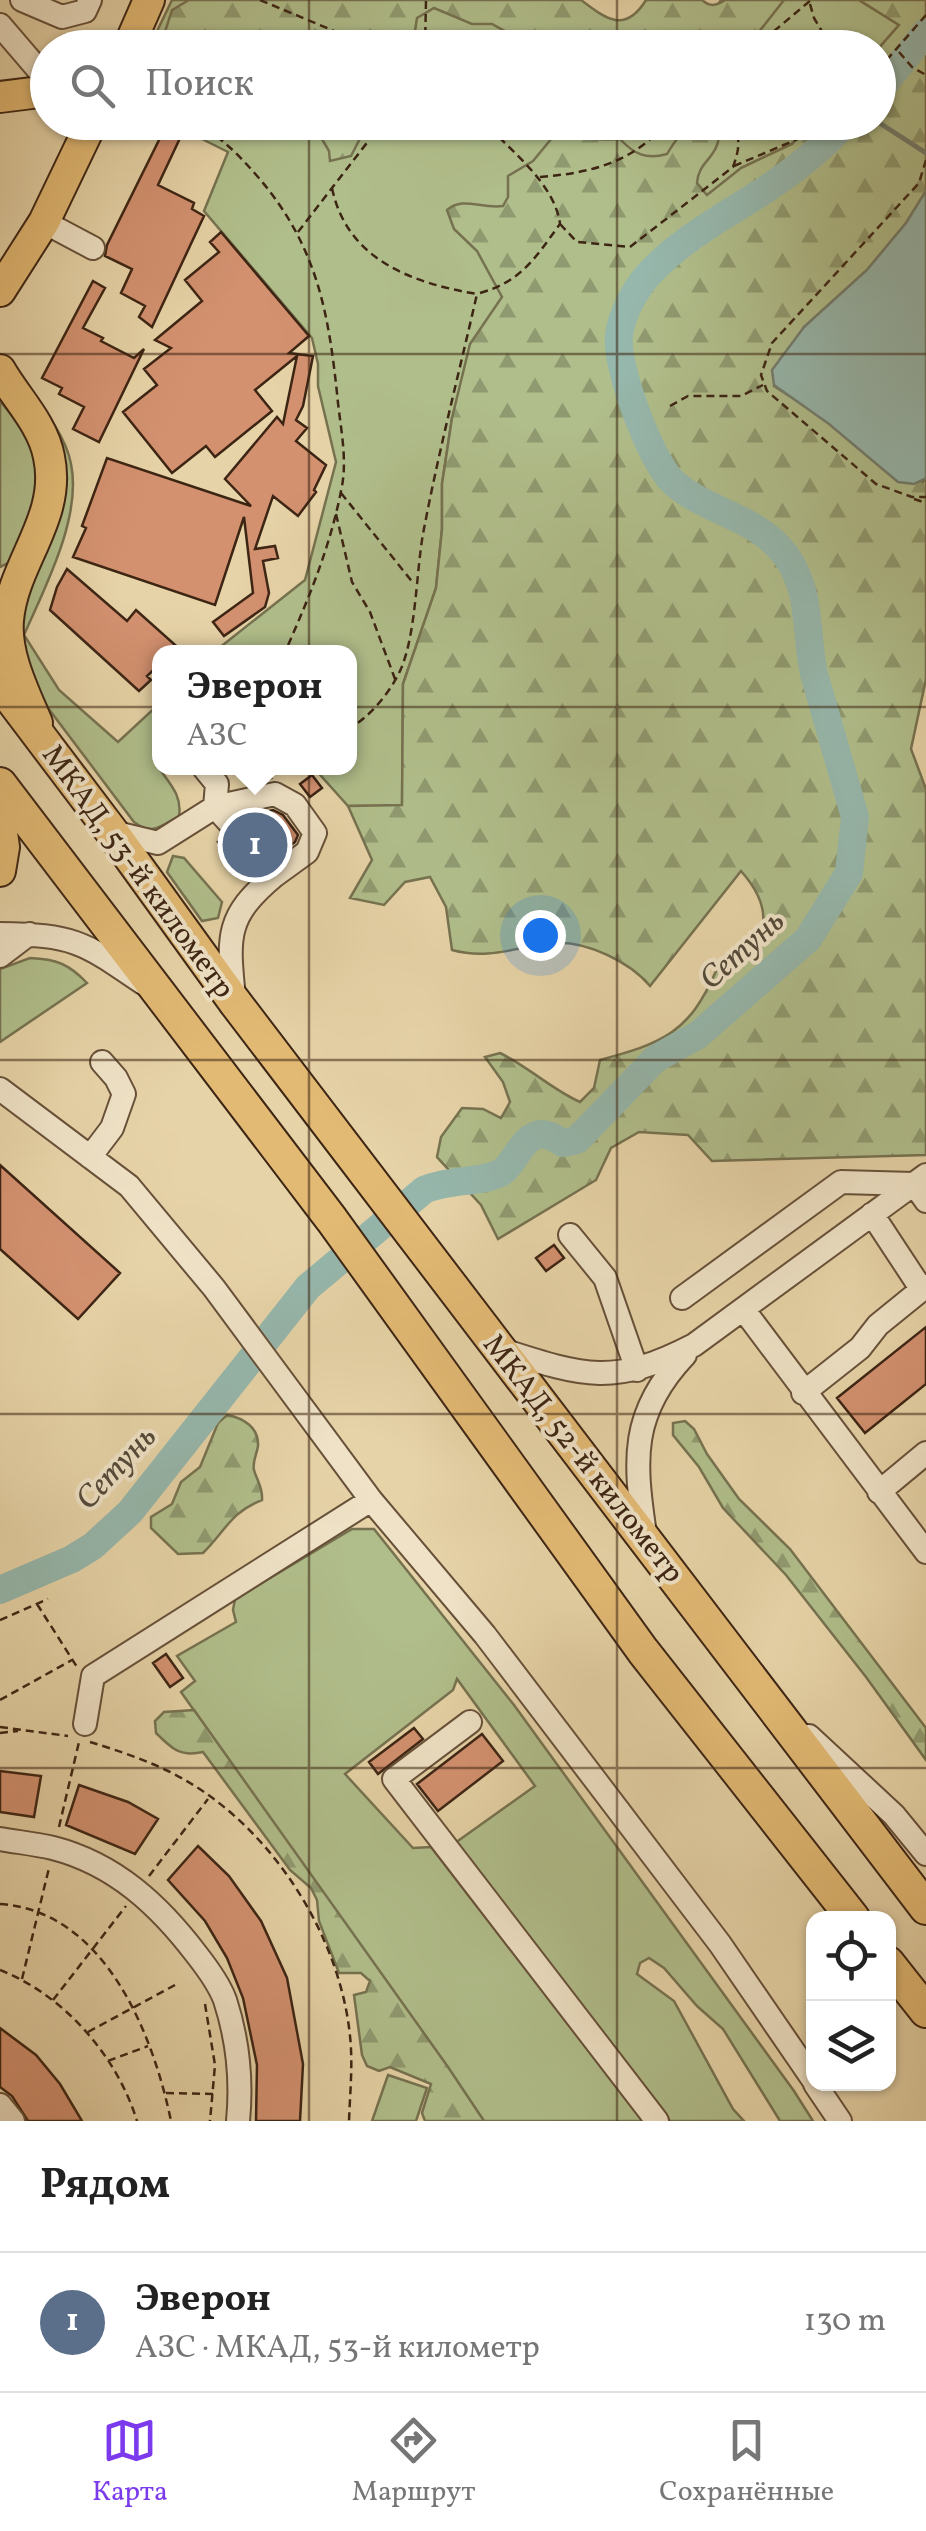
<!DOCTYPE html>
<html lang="ru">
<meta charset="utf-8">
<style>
:root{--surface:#fff;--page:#f2f2f2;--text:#222;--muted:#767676;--line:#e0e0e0;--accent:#7c3aed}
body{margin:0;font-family:Vollkorn,serif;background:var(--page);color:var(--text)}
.controls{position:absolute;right:30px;bottom:30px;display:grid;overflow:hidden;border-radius:20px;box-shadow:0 2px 8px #0004}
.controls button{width:90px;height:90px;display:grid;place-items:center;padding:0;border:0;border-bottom:2px solid var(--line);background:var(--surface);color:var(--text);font:50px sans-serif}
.you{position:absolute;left:540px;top:935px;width:35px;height:35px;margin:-25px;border:8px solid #fff;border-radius:50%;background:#1a73e8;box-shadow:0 0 0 15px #1a73e833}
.badge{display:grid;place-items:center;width:65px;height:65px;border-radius:50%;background:var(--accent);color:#fff;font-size:32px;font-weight:700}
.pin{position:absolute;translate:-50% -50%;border:5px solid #fff;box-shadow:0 2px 10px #0006}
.popup{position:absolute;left:152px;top:645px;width:205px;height:130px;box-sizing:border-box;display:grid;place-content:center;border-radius:20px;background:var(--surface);filter:drop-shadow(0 2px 8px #0005);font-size:32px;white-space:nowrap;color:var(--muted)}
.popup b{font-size:38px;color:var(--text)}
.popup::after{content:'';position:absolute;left:50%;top:100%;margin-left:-20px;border:20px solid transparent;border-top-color:var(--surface)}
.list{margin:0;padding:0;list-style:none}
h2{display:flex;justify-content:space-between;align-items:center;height:130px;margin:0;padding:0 40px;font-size:42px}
h2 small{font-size:32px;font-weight:400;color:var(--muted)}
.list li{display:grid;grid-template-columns:65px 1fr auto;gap:30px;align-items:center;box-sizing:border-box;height:140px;padding:0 40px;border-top:2px solid var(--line)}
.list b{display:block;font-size:38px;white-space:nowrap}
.list p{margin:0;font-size:32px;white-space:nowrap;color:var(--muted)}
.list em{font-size:32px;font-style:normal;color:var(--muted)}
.icon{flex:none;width:55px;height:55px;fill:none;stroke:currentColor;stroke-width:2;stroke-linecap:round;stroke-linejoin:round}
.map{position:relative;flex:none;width:926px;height:2121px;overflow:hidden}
.search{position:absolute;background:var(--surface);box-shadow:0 2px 8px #0004;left:30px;right:30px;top:30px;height:110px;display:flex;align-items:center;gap:25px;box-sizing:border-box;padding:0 35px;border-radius:55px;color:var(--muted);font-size:38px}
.sheet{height:270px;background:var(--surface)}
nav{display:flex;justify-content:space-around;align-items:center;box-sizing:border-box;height:140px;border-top:2px solid var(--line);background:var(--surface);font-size:28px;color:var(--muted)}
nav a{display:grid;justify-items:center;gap:5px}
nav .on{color:var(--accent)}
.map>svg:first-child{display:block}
.green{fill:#b0be8b;stroke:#767250;stroke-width:2.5}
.forest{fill:url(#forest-firs);stroke:#767250;stroke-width:2.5}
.water{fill:#96b7ac;stroke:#727d6f;stroke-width:2.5}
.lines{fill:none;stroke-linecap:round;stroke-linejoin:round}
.stream{stroke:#727d6f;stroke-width:5}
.river{stroke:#96b7ac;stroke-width:28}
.building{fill:#d39170;stroke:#3d2514;stroke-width:2.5}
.minor-tunnel{stroke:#c4b08a;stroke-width:22;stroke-dasharray:22 11;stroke-linecap:butt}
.minor-casing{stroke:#675039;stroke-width:26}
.major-casing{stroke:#3d2514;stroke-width:34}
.highway-casing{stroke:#3d2514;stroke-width:36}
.path{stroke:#3d2514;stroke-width:2.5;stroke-dasharray:8 5;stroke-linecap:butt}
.minor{stroke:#efe2c6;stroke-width:22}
.major{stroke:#e3ba74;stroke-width:30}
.highway{stroke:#e3ba74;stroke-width:32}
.grid{fill:none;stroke:#3d2514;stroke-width:2.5;stroke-opacity:0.55}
.labels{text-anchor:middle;stroke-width:8;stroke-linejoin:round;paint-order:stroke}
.street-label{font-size:30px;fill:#3d2514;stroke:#efe2c6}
.water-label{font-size:32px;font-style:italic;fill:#534a3a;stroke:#efe2c6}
</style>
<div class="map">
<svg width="926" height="2121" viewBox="0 0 926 2121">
<defs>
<pattern id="forest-firs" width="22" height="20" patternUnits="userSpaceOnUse" patternTransform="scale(2.5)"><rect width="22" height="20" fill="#b0be8b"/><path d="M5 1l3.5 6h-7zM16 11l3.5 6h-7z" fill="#909a70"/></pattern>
</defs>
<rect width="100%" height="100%" fill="#e6d3a7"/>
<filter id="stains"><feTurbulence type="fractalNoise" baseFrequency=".002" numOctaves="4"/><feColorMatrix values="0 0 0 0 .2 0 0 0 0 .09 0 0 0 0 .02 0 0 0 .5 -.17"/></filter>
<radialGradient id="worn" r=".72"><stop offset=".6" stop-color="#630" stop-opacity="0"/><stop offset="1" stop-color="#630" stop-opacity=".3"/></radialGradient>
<path class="green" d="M172 0H547L618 48H149Z
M721 0H859L899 25 879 48H688Z
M170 123H811L792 144 741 168 452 418 442 484V529L436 588 403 684 402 806H348L314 768H350V652H214L305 580 336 462 318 386V364L312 338 204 211 228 152Z
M29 390C46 412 66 437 71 464 82 517 45 587 24 635L59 690 118 742 160 703V768H164L161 771C172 786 182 797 179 816 161 826 152 836 134 822L36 692 18 653 25 587 42 550Z
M0 401C18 422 47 456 42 486 37 511 20 538 10 562L0 567Z
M173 856 184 858 222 902 218 918 202 921 167 872Z
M30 958C56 959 69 964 87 983L0 1042V969Z
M352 1529H374L514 1705 794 2091 813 2121H780L723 2029 697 2006 664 1968 649 1958 640 1963 637 1974 674 2001 733 2109 744 2121H670L455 1843 535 1786 457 1679 453 1690 345 1774 413 1848 431 1847 643 2121H484L181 1692 195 1681 177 1656 236 1622 233 1610 235 1599Z
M388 2075 427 2088 416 2121H372Z"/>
<path class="forest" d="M189 0H581C606 19 625 34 646 0H702C710 7 716 6 725 0H784L758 33 738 47H533L530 37 510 34 492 24H472L434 8 417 18 414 37 403 47H160L172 10Z
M859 0H926V191L906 223 867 270 804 327 774 386 923 482 926 478V679L911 749 926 789V1155L712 1161 688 1135 639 1132 611 1148 596 1180 498 1239 481 1205 437 1157 441 1137 462 1108 483 1109 501 1118 510 1102 503 1082 485 1057 500 1053C529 1067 551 1089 580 1102L594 1088 600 1060C663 1043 689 1033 716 971 767 950 779 914 741 871L650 986C630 962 585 940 553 943 516 947 489 960 452 950L446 907 430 877 405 882 384 905 350 898 372 860 348 806 402 805 403 684 436 588 442 529V484L452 418 470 344 502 297 477 251 454 229 447 210C463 196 480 209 503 206L508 197V176L533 161 552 138C575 136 596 141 620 139 634 154 646 160 667 154 682 128 691 123 720 123 721 161 699 157 697 183L707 195 741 168 792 144 811 123 878 122 879 48 899 25Z
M327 123H368L351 156 330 161 329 151 319 134 321 124Z
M227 1415C243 1418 259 1427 258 1446 257 1454 252 1462 254 1470 257 1481 263 1487 262 1500 230 1513 227 1529 203 1553L178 1554 151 1528V1517L172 1504 181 1482 200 1467 218 1423Z
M685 1421 694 1429 707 1454 739 1499 790 1549 926 1728V1760L866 1677 786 1575 723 1508 699 1467 673 1435V1423Z
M194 1710 448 2067 484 2121H425L422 2113 431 2084 390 2067 379 2071 367 2066 362 2055 354 1995 366 1992 370 1981 361 1973H339L319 1921 317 1900 311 1888 290 1870 203 1752C180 1757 172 1749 156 1733L155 1721 164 1712Z"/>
<path class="water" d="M926 191V478L914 484 898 482 829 424 774 385 772 370 804 327 867 270 906 223Z"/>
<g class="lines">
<path class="stream" d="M878 122 926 153"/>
<path class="river" d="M878 92 926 32
M0 1590 72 1559 93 1546 130 1512 308 1287 424 1190C448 1179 484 1183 502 1172 516 1162 522 1136 541 1134 550 1134 556 1139 563 1143L577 1140 655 1059 698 1035 808 939 849 873 855 817 814 674C805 632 812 594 787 557 759 517 708 513 674 483 651 463 615 365 619 336 621 315 635 290 648 275 681 239 725 216 765 190 794 171 823 147 847 122"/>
</g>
<path class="building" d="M165 128 181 136 158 185 194 203 192 209 204 216 152 327 139 317 145 306 121 293 132 269 105 256 107 245Z
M221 232 309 336 289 353 313 356 303 406 296 420 307 428 296 441 326 465 314 490 316 492 298 516 273 496 255 549 275 546 278 558 263 561 269 593 265 607 224 636 213 622 253 593 244 517 215 605 73 557 86 528 82 526 107 458 251 506 225 479 277 417 283 424 297 356 255 390 272 411 215 457 206 446 172 473 123 412 157 385 144 369 171 348 155 340 202 301 185 280 219 252 210 242Z
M93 281 105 288 83 328 103 338 101 341 134 358 144 349 99 442 73 429 84 407 59 394 62 388 42 378Z
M67 569 127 621 136 610 183 652H160V664L147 676 151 680 139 691 50 610 57 587Z
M234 768H263L271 778 247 785Z
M312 775 322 788 310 797 300 784Z
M273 810 283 815 298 835 295 842 276 856 266 852 257 856 253 862 254 874 247 880 218 842 224 839 232 844 245 842 250 834 248 821 260 813Z
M0 1165 120 1273 78 1319 0 1249Z
M554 1245 564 1258 546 1271 536 1258Z
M926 1327V1384L865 1433 837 1398Z
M166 1654 183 1678 170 1687 153 1663Z
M414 1728 423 1739 378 1774 369 1762Z
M482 1734 503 1761 438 1811 417 1784Z
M0 1771 41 1776 34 1817 0 1812Z
M79 1785 128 1802 158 1819 135 1854 66 1825Z
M198 1846 229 1876 261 1921 287 1978 303 2064 300 2121H256L257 2065 243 1998 227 1958 205 1921 168 1880Z
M0 2028 36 2055 60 2084 82 2121H28L12 2096 0 2087Z"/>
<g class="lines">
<path class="minor-tunnel" d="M236 830 267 867"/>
<defs>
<path id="minor" d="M22 0 62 17 85 11 90 0
M0 25 48 81
M44 222 93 248
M204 768 217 784 215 807 275 794 295 805 315 833 307 852 274 876
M112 832 158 843 215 807 236 830
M0 934C75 935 83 942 143 983
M0 956 29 934
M234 998C228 937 225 917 274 876L267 867
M0 1089 129 1186 214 1288 371 1500 485 1635 720 1944 814 2081
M90 1157 112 1128 124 1094 116 1078 102 1062
M872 1214 922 1290
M570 1235 605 1278 637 1370
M682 1298 841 1182 914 1184 926 1201
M743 1309 926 1552
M499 1349C583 1376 613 1387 694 1345L926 1175
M803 1393 860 1348 878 1325 926 1286
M879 1492 926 1453
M645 1534C634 1460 630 1413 685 1355
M470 1722 394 1779 657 2121
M85 1724 93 1676 371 1500
M809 1736 894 1815 926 1854
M0 1839C17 1842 36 1844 53 1848 115 1864 159 1905 197 1955 208 1969 219 1984 225 2000 238 2040 242 2080 238 2121
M815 2084 840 2121
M0 2105 13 2121"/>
<path id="major" d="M128 48 149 0
M0 97 48 91
M0 291 44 222 92 122
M0 370C16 398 43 424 49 457 62 518 13 562 8 620 5 655 24 692 37 723
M0 819 4 847 0 871"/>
<path id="highway" d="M0 684 112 832 234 1001 926 1908
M0 784 332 1220 643 1651 853 1918
M888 1963 926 2011"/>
</defs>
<use href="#minor" class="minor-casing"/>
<use href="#major" class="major-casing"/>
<use href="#highway" class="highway-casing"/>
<path class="path" d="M260 0 375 48
M810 4 814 18 832 48
M96 46 98 48
M425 48 426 0
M754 48 811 0
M899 52 912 67 926 75
M878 70 926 15
M195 122C222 138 238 154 258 177 318 247 329 314 338 403 341 430 347 459 342 486 331 545 309 598 285 652
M765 122C789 134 804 140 826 122
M376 135C401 133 436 139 457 122
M926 160 919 183 772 343 761 375 767 391 876 484 912 497H926
M734 166 812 133
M540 177C590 173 633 163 667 122
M332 188C347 260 412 283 477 294 459 373 438 454 423 534 416 574 416 636 400 671 390 692 371 716 350 728
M560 224 577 242 630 247 733 167C739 150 742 137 731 122
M298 232 383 122
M480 293C522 281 535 258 560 224 555 184 511 151 484 122
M670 406 688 396H741L763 385
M341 493 414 584
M914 499 926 503
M336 514 352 582 370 612 395 679
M37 1604 77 1667
M0 1620 48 1599
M0 1700 72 1660
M0 1727 68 1736
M0 1733 18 1731
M90 1742C123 1752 161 1765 190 1783 275 1834 340 1937 350 2036 353 2064 350 2093 349 2121
M59 1827 79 1742
M149 1876 208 1799
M0 1904C105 1911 153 2034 171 2121
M0 1970C64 1995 117 2056 137 2121
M22 1979 49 1868
M53 2000 126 1906
M205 2004 215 2065 210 2121
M88 2032 175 1985
M108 2061 148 2046
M166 2093 213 2094"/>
<use href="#minor" class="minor"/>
<use href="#major" class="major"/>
<use href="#highway" class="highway"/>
</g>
<path class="grid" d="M309 0V48M617 0V48M309 122V2121M617 122V2121M0 354H926M0 707H926M0 1060H926M0 1414H926M0 1768H926"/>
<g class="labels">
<g class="street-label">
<text transform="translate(139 871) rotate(54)" y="10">МКАД, 53-й километр</text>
<text transform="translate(584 1458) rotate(52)" y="10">МКАД, 52-й километр</text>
</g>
<g class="water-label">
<text transform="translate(741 949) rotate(-42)" y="11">Сетунь</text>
<text transform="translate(115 1467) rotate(-47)" y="11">Сетунь</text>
</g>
</g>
<rect width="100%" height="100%" filter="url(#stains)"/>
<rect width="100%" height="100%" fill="url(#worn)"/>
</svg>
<div class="controls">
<button><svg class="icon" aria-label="locate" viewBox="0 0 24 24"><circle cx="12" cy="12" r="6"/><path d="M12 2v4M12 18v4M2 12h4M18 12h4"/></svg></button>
<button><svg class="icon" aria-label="layers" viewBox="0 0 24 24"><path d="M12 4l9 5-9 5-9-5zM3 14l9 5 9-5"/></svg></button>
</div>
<div class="you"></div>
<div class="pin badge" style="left:255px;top:845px;background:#5c6f8a">1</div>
<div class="popup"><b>Эверон</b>АЗС</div>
<div class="search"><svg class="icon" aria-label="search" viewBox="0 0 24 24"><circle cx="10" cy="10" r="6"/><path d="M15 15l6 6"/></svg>Поиск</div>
</div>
<section class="sheet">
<h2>Рядом<small></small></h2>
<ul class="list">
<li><span class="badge" style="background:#5c6f8a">1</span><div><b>Эверон</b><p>АЗС · МКАД, 53-й километр</p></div><em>130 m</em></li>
</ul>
</section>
<nav>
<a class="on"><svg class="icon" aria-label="map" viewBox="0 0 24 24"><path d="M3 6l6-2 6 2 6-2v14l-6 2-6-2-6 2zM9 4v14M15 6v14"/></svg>Карта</a>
<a><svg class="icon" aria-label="directions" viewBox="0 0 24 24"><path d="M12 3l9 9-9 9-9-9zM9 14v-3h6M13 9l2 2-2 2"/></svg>Маршрут</a>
<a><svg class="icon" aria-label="saved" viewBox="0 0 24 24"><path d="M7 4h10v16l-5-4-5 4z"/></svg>Сохранённые</a>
</nav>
